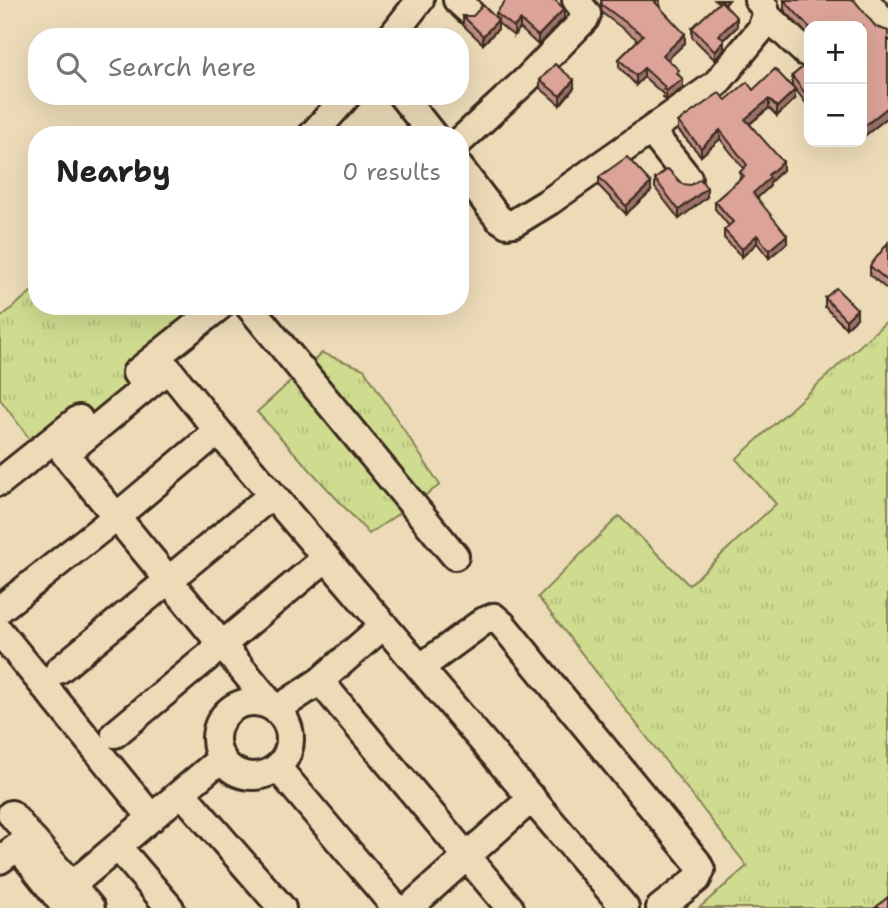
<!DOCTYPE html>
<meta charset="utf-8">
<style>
:root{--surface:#fff;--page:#f6f6f6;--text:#222;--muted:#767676;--line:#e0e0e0}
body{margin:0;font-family:"Shantell Sans",sans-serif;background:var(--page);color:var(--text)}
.controls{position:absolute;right:21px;top:21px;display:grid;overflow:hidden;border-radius:14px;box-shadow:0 7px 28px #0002}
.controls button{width:63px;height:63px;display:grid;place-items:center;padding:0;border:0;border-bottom:2px solid var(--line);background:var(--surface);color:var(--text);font:35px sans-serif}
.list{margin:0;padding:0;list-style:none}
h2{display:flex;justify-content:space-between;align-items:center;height:91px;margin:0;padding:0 28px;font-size:30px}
h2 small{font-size:23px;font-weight:400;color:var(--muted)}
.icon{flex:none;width:38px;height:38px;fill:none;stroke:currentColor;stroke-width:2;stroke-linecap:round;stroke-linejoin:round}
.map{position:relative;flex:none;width:888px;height:908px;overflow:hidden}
.search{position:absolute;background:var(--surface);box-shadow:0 7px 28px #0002;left:28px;top:28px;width:441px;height:77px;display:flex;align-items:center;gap:18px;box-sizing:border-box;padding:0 24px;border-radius:28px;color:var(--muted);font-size:26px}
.panel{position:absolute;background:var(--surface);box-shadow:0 7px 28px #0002;left:28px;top:126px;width:441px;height:189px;border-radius:28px}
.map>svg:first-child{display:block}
.grass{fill:url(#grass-tufts);stroke:#858356;stroke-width:2}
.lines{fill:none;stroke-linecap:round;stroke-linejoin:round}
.minor-casing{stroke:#3b2a1e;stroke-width:32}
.minor{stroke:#eddbb8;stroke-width:26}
.wall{fill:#bd8c84;stroke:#3b2a1e;stroke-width:2}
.shaded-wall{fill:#9a726b;stroke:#3b2a1e;stroke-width:2}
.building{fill:#dca399;stroke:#3b2a1e;stroke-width:2}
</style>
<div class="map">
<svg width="888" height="908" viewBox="0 0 888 908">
<defs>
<pattern id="grass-tufts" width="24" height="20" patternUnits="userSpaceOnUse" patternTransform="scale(1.75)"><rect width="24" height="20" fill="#cfdc8f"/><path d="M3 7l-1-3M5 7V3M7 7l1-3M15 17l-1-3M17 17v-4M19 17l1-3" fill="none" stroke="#b3bd7b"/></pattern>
</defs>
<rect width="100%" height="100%" fill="#eddbb8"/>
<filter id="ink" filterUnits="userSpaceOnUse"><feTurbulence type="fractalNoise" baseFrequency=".0143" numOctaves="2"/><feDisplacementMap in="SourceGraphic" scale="14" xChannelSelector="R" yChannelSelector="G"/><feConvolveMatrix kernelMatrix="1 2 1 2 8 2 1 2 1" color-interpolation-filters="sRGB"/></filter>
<g filter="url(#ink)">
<path class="grass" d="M37 287V306H213L191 336 40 453 0 399V318Z
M888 320V905L885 908H699L747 866 538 597 619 516 689 585 776 504 736 459Z
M322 353 364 369 440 485 369 534 257 412Z"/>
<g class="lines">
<defs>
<path id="minor" d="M457 0 468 10
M865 0 888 26
M766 15 805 52
M391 37 420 0
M402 96 433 135
M651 131 688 178
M312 135 347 96
M460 141 526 80 585 19 587 14 576 0
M460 168 498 218 507 224 514 223 550 201 716 84 761 29 766 15 765 8 758 0
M249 306 455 556
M136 373 220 306
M218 431 168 369 65 454 222 645 326 558
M0 482 79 419
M0 609 116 517 218 431 625 908
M0 632 152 818
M420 668 484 621 494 617 502 624 697 862 701 870 697 879 660 908
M59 670 272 495
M320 681 510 908
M216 739a37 37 0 1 1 74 0a37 37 0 1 1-74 0Z
M115 734 222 645 276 710 320 681 384 625
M277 767 396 908
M182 793 282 908
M11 814 91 908
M118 847 170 908
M0 860 17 847
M28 860 66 908
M72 885 222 758
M409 908 532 798"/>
</defs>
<use href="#minor" class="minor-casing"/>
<use href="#minor" class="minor"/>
</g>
<path class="wall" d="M601 0H660V4L659 6 685 43 667 60 679 75 683 88 666 100 663 98V94L644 77 636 85 619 67V59L638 40 602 13 601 8Z
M715 0H729L725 5 737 27 724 40V49L715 60 692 37V28L719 3Z
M784 1 876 27 888 31V117L862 138V26H809V36L784 10Z
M496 13 564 18 538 45 520 28 514 36 498 23V29L483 44 463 25V16L496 18Z
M809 62V107L792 85V76Z
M540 80 574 88 560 105 540 88Z
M753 90 795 99 777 116 769 108 750 124 783 170 770 182V186L757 198 787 243 769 258 757 243 742 257 724 238V230L729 226 715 209V201L740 179V172L744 169 720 139 701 156 678 130V122Z
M599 177 651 191 626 214 599 186Z
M655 179 682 184 707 197 679 219 655 188Z
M888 243V290L870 275V266Z
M825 298 857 318 846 328 825 307Z"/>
<path class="shaded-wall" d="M656 0H660V4L655 10V2Z
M722 0H729L722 7Z
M564 9V18L538 45V36Z
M737 18V27L719 44V35Z
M498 20V29L483 44V36Z
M520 20V28L514 36V27Z
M685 34V43L663 64V55Z
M724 40V49L715 60V52Z
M644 68V77L636 85V76Z
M683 79V88L666 100V91Z
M574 80V88L560 105V96Z
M795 90V99L777 116V107Z
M769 99V108L745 127V119Z
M888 107V117L862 138V128Z
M720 130V139L701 156V148Z
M783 162V170L770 182V186L753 202V193L768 175Z
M651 183V191L626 214V206Z
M707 188V197L679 219V210Z
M757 235V243L742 257V249Z
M787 235V243L769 258V250Z
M857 309V318L846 328V320Z"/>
<path class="building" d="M506 0H555L564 9 538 36 520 20 514 27 496 13Z
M601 0H656L655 2 685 34 663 55 679 70 676 73 683 79 666 91 663 89 665 87 644 68 636 76 619 59 643 35 602 5Z
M784 0H854L876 27 888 31V107L862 128V26L809 27Z
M721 1 737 18 719 35 724 40 715 52 692 28Z
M483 5 498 20 483 36 463 16H473Z
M809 62V98L792 76Z
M555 64 574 80 560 96 540 80Z
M775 69 795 90 777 107 769 99 745 119 783 162 768 175 770 178 753 193 787 235 769 250 757 235 742 249 724 230 733 222 715 201 744 176 740 172 747 165 720 130 701 148 678 122 719 93 726 100 747 82 753 90Z
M627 157 651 183 626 206 599 177Z
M668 169 682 184 691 185 700 179 707 188 679 210 655 179Z
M888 243V281L870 266Z
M836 288 857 309 846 320 825 298Z
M888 897V908H875Z"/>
</g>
</svg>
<div class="controls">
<button>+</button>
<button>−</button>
</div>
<div class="search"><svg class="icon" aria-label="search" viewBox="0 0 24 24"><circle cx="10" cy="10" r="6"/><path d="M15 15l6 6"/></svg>Search here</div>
<section class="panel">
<h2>Nearby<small>0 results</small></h2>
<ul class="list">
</ul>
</section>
</div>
